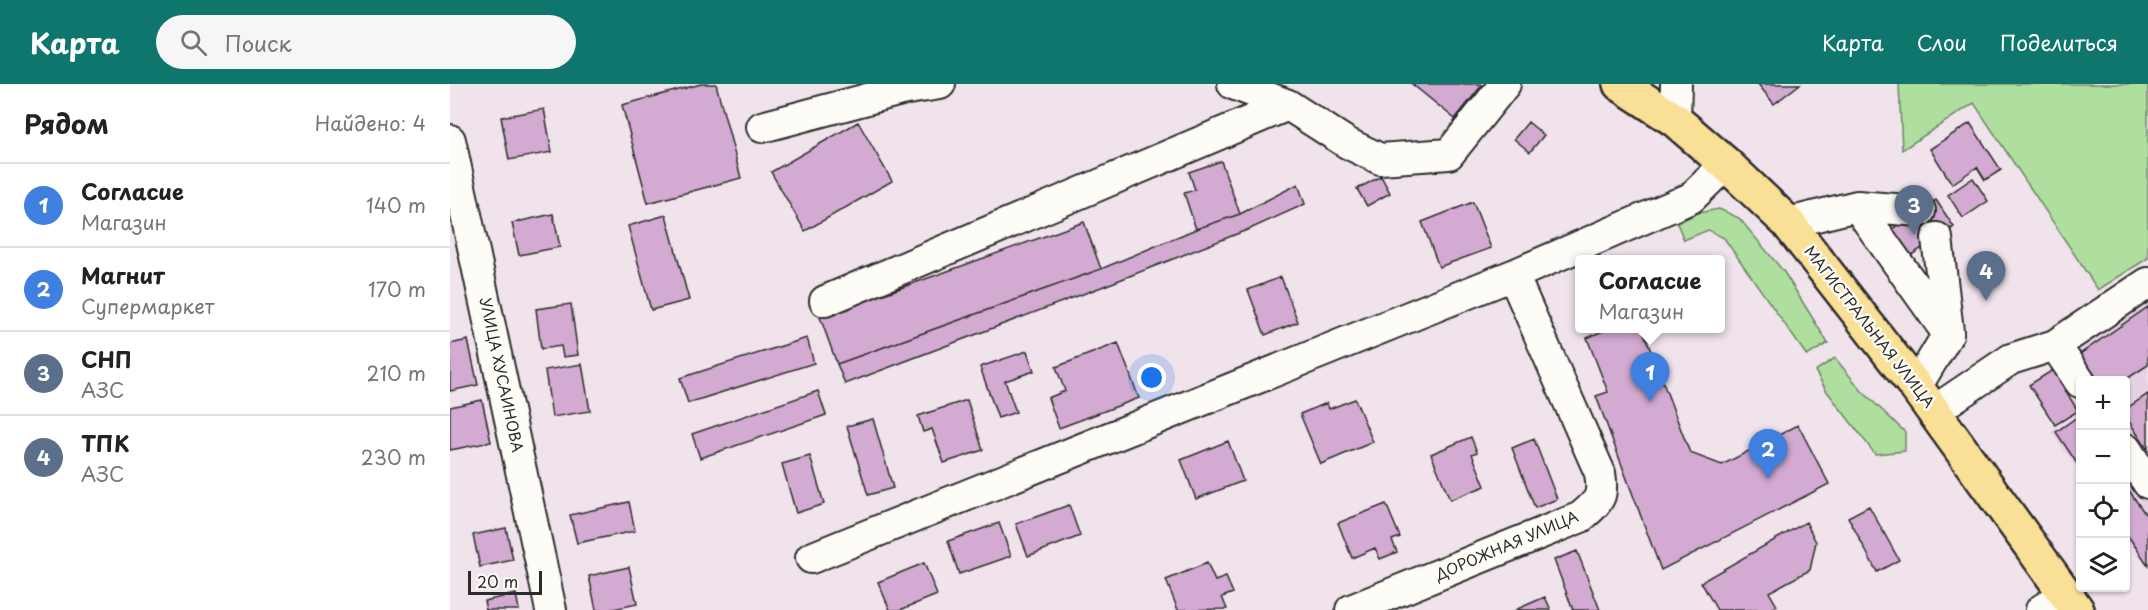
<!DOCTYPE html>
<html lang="ru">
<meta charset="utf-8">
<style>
:root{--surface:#fff;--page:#f6f6f6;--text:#222;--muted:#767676;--line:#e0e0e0;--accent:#0f766e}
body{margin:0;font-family:"Playpen Sans",sans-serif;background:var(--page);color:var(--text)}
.controls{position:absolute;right:18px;bottom:18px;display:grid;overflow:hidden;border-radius:6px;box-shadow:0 2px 4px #0004}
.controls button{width:54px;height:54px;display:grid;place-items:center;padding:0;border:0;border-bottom:2px solid var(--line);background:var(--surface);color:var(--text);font:30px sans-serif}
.scale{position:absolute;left:18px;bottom:15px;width:74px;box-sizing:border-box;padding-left:6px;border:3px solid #2b2b2b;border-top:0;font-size:16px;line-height:21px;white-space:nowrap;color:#2b2b2b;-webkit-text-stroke:4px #fdfcf7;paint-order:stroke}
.you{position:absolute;left:702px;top:294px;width:21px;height:21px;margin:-15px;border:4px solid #fff;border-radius:50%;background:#1a73e8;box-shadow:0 0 0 9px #1a73e833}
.badge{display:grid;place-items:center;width:39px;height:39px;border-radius:50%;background:var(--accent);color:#fff;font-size:20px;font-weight:700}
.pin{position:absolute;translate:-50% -50px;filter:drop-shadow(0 2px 3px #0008)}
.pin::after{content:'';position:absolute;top:32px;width:21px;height:18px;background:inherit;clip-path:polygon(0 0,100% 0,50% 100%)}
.popup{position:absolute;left:1125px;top:171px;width:150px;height:78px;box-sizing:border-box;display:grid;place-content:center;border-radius:6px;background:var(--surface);filter:drop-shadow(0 2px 4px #0005);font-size:20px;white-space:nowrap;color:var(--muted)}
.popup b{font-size:22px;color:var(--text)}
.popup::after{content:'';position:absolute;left:50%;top:100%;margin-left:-12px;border:12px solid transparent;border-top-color:var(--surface)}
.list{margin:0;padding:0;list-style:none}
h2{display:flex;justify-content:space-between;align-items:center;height:78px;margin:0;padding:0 24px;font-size:26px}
h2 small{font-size:20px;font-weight:400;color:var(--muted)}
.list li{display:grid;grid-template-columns:39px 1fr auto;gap:18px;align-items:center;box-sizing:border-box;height:84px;padding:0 24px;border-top:2px solid var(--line)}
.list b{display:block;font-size:22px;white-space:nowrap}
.list p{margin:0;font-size:20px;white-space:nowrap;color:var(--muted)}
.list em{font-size:20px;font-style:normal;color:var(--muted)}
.icon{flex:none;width:33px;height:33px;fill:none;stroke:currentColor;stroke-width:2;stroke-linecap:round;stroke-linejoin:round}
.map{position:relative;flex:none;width:1698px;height:526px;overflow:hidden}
header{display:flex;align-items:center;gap:36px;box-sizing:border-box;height:84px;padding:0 30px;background:var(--accent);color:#fff}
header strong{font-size:28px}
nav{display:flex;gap:33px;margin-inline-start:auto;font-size:21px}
.search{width:420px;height:54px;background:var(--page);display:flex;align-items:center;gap:15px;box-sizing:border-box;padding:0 21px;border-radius:33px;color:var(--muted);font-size:22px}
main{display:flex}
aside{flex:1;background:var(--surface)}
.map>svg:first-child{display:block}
.built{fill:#e7d2e4}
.green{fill:#aedf9f;stroke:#6c8565;stroke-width:1.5}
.building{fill:#d3aad1;stroke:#2b2b2b;stroke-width:1.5}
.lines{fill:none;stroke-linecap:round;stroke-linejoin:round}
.minor-casing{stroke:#2b2b2b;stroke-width:34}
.major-casing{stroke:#2b2b2b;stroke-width:38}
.minor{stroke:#fdfcf7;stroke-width:30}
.major{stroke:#fadf96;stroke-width:33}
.labels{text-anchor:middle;stroke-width:5;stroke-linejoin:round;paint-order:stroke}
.street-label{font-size:15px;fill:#2b2b2b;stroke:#fdfcf7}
</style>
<header>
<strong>Карта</strong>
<div class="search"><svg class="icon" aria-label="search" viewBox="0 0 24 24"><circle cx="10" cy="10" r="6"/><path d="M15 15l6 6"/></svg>Поиск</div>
<nav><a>Карта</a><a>Слои</a><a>Поделиться</a></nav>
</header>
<main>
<aside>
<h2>Рядом<small>Найдено: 4</small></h2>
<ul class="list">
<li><span class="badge" style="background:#3f7fe0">1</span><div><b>Согласие</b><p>Магазин</p></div><em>140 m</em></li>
<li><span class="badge" style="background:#3f7fe0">2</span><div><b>Магнит</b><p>Супермаркет</p></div><em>170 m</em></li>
<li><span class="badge" style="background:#5c6f8a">3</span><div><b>СНП</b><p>АЗС</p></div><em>210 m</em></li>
<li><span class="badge" style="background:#5c6f8a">4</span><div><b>ТПК</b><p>АЗС</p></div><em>230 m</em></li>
</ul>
</aside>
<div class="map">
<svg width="1698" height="526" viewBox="0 0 1698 526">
<rect width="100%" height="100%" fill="#f0e3ec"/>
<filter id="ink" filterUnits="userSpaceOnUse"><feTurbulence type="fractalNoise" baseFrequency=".0167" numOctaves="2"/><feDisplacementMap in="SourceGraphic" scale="12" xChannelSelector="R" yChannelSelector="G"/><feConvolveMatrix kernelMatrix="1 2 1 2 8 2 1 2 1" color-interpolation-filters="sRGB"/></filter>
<g filter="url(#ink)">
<path class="built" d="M1698 181V485L1676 453V296H1630V326L1584 256Z
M1630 328V389L1601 348Z"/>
<path class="green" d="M1449 0H1698V174L1648 206 1524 19 1452 66Z
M1269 125 1289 134 1334 188 1378 259 1357 272 1274 154 1258 146 1234 156 1227 139 1248 129Z
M1385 274 1412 307 1455 348V367L1425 370 1376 306 1365 287Z"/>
<path class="building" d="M251 0H266L291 94 198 119 172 21Z
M962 0H1031L1032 1 1005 35Z
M1308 0H1350L1324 20Z
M94 25 102 68 59 76 51 33Z
M408 38 442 97 355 147 321 88Z
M1078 38 1094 51 1080 68 1064 55Z
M1520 39 1551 86 1535 96 1527 83 1502 100 1480 65Z
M771 77 790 130 746 145 734 109 745 106 739 88Z
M931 92 940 109 917 122 907 105Z
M1523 94 1538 117 1513 134 1498 111Z
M848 100 855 120 802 144 654 202 395 300 387 280 651 185 746 145 790 130Z
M1486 116 1504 143 1457 174 1439 147Z
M1023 118 1041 164 989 183 972 138Z
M103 130 110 163 69 171 62 139Z
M216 131 239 216 201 226 178 142Z
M634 138 651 185 387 280 370 233Z
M831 193 848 238 815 251 798 206Z
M121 220 128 271 113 273 111 262 91 265 86 225Z
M1698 223V281L1675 296H1648L1630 270Z
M1159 244H1192L1240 369 1272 381 1348 341 1379 400 1211 486 1146 312 1158 308 1137 254Z
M357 254 364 279 238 319 230 294Z
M18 256 28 301 0 307V260Z
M668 259 689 314 609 344 598 314 615 307 606 283Z
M577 267 584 287 555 297 566 328 548 334 530 283Z
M132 280 140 327 102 333 95 286Z
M1603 286 1628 327 1605 341 1579 301Z
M368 307 376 331 250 374 242 350Z
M1698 310V366L1676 333V325Z
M905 315 923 358 871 380 850 330 877 319 879 325Z
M32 316 41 358 0 366V323Z
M517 316 533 366 494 379 482 345 473 348 468 332Z
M1627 333 1630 337V384L1606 348Z
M423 335 443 404 418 411 397 342Z
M1021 353 1027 368 1022 370 1035 402 1000 416 981 370Z
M1084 355 1107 415 1085 424 1062 364Z
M778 357 793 397 746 415 731 376Z
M360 372 374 420 346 429 332 380Z
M1676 402 1698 434V481L1676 449Z
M179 418 185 447 127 459 120 431Z
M936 420 950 453 942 456 947 468 930 475 925 464 902 474 888 439Z
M619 421 630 452 578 472 566 440Z
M1419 422 1449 476 1427 488 1398 433Z
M1356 438 1366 458 1360 486 1319 508 1327 522 1320 526H1267L1251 498Z
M549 439 561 472 509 490 498 457Z
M56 444 63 476 30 483 23 451Z
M1127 467 1150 526H1123L1104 476Z
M474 479 487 511 450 526H440L428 498Z
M757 479 765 497 776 493 783 509 772 513 777 525 728 526 716 496Z
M179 483 187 520 159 526H146L139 492Z
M66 510 69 526H36L34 517Z
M1095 513 1101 526H1065Z"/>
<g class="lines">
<defs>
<path id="minor" d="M783 0 838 21 897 59 930 75 999 70 1055 0
M1225 36 1226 0
M312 43 451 6 490 0
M0 56 101 526
M1407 122 1470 127
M1338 139 1407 122 1498 250 1466 303
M1487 154 1498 247
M375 217 838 21
M1605 261 1630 298
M1484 327 1561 275 1605 261 1698 199
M1676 365 1698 399
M361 474 1063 191 1241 114 1276 80
M901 526 1131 433C1149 417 1154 414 1150 389L1063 191
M1591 526 1616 510"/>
<path id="major" d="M1170 0 1225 36 1276 80 1338 139 1466 303 1627 526"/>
</defs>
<use href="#minor" class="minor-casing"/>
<use href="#major" class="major-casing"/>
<use href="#minor" class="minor"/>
<use href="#major" class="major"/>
</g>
</g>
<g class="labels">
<g class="street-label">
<text transform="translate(1419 243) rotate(52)" y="5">МАГИСТРАЛЬНАЯ УЛИЦА</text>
<text transform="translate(51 291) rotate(78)" y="5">УЛИЦА ХУСАИНОВА</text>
<text transform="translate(1057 462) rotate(-23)" y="5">ДОРОЖНАЯ УЛИЦА</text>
</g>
</g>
</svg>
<div class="controls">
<button>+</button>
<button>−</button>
<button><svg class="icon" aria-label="locate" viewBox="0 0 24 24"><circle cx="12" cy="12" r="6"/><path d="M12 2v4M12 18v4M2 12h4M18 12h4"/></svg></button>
<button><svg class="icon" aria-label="layers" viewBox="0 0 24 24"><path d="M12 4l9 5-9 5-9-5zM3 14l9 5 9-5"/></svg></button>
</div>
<div class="scale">20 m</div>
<div class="you"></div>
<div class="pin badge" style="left:1200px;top:318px;background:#3f7fe0">1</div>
<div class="popup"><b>Согласие</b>Магазин</div>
<div class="pin badge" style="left:1318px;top:395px;background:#3f7fe0">2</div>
<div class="pin badge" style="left:1464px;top:151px;background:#5c6f8a">3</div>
<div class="pin badge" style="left:1536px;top:217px;background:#5c6f8a">4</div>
</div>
</main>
